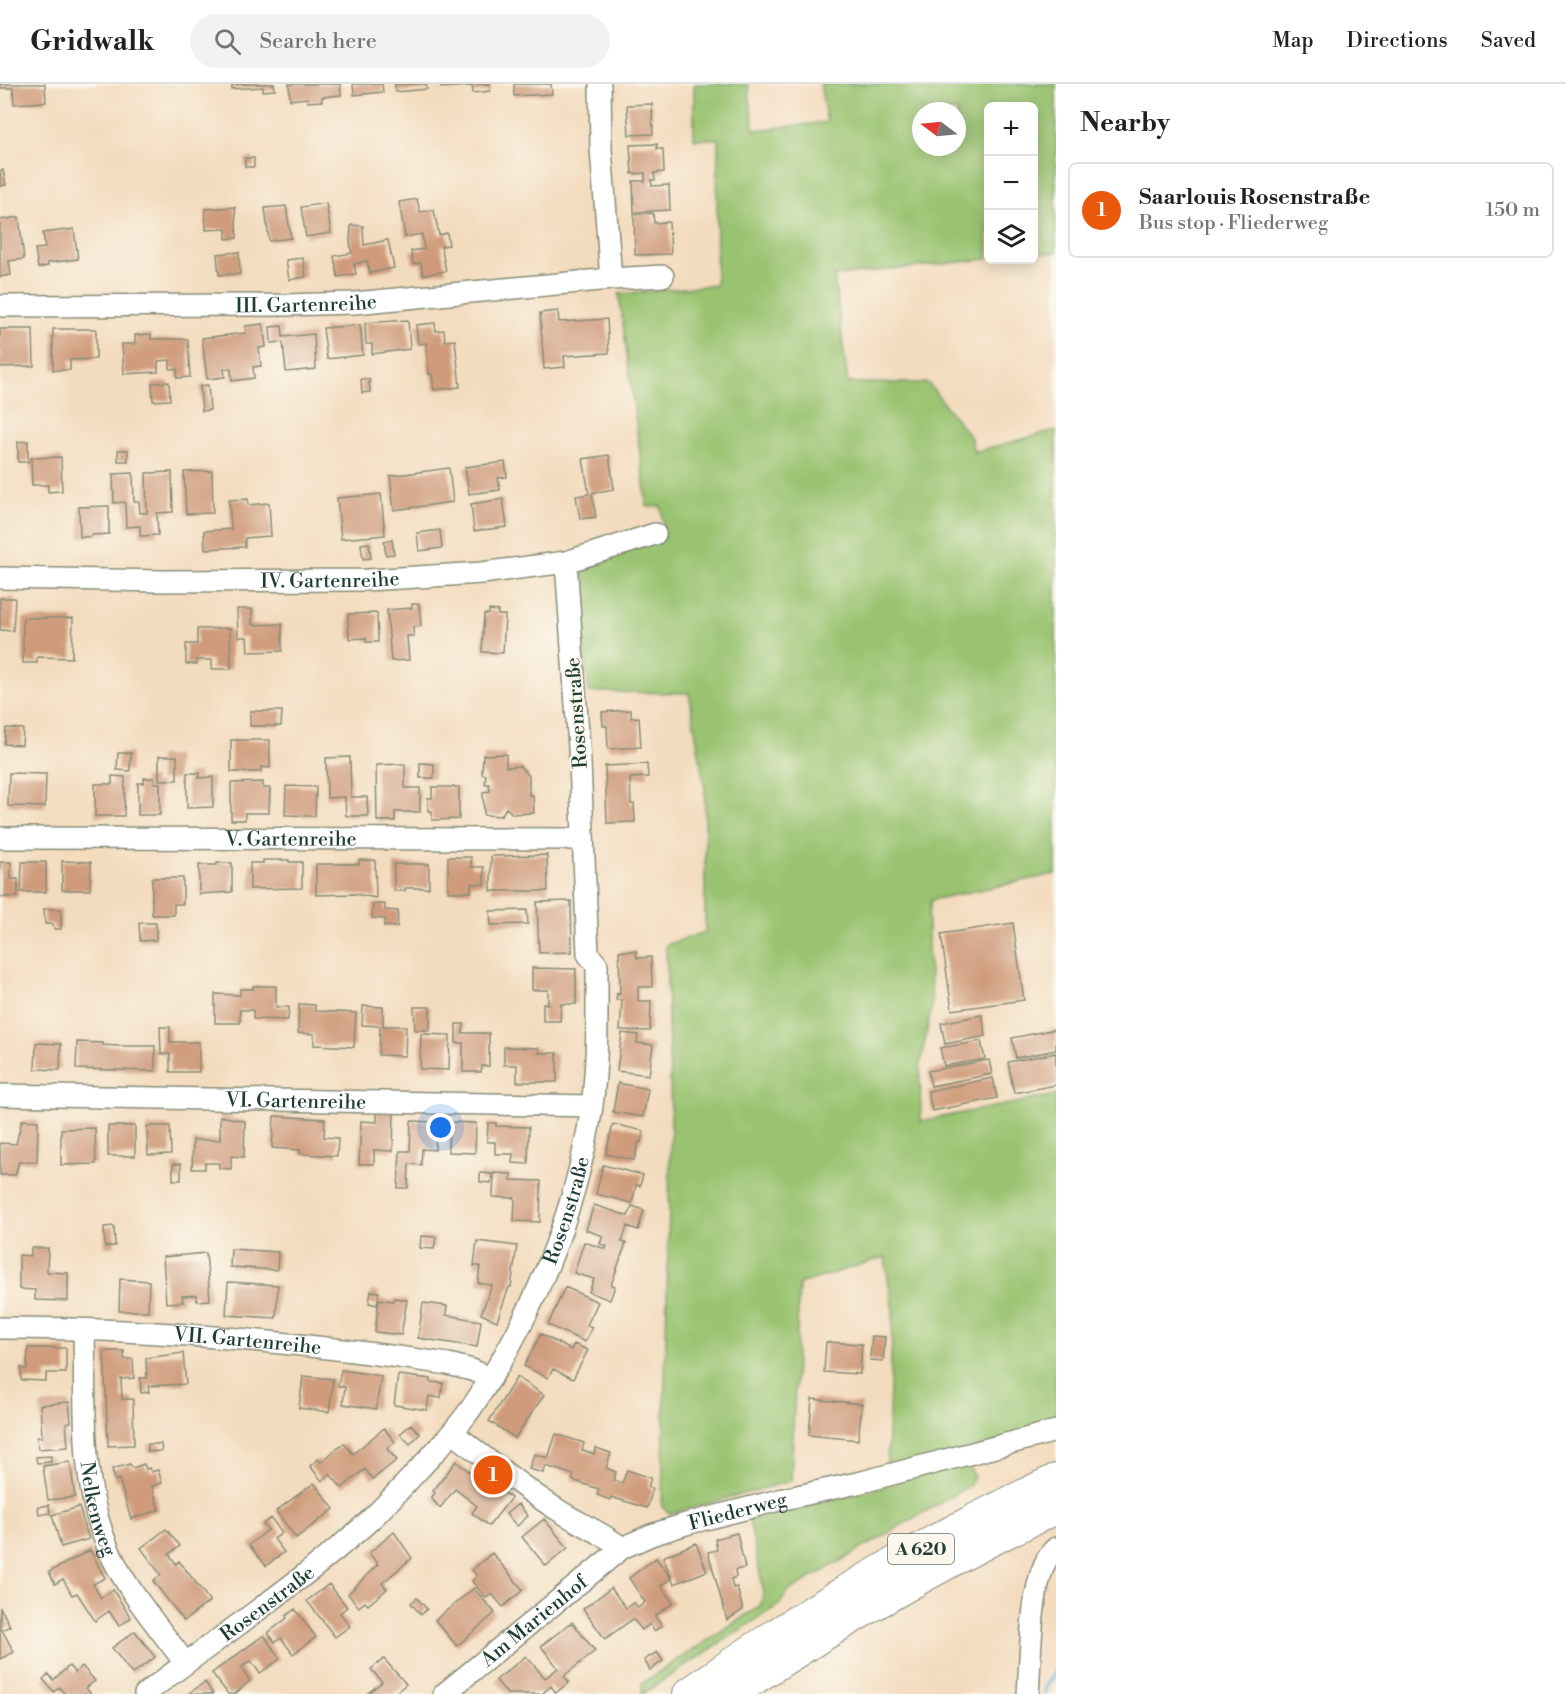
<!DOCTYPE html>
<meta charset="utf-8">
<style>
:root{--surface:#fff;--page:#f2f2f2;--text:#202124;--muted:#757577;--line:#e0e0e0;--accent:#ea580c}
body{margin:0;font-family:"Libre Bodoni",serif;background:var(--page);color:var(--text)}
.controls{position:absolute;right:18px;top:18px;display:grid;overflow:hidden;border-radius:9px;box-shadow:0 3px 15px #0003}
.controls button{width:54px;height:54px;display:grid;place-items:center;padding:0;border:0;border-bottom:2px solid var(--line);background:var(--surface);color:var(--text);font:30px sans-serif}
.compass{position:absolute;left:912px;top:18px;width:54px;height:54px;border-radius:50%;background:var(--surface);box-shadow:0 3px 15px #0003;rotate:286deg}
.you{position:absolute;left:441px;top:1044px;width:21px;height:21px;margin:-15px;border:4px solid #fff;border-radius:50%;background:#1a73e8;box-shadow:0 0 0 9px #1a73e833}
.badge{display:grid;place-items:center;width:39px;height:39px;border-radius:50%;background:var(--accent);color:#fff;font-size:20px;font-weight:700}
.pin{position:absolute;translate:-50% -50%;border:3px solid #fff;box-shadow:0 2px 6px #0006}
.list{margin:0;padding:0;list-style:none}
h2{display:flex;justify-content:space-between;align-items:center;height:78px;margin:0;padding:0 24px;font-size:26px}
h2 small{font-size:20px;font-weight:400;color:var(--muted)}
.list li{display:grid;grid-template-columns:39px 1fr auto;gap:18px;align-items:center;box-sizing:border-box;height:96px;margin:0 12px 12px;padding:0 12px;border:2px solid var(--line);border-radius:9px}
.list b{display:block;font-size:22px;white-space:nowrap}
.list p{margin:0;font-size:20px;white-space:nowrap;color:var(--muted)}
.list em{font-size:20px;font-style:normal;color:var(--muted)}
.icon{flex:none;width:33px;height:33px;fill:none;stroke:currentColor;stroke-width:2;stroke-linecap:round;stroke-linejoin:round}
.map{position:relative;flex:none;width:1056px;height:1610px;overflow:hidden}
header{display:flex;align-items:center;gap:36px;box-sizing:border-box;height:84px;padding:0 30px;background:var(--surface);border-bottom:2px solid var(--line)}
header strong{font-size:28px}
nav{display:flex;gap:33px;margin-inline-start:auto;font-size:21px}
.search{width:420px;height:54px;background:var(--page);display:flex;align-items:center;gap:15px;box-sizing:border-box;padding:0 21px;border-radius:33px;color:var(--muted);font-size:22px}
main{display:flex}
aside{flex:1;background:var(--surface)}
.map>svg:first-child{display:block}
.green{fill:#99c370;stroke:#5c8052;stroke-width:1.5;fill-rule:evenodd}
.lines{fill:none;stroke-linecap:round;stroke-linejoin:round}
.stream{stroke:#5fb4db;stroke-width:4.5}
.building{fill:#cf9b7b}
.minor-casing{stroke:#898c78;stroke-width:24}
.highway-casing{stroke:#898c78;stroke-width:34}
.minor{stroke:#fff;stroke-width:21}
.highway{stroke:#fff;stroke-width:32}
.labels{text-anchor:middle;stroke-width:4.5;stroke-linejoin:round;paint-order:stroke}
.shield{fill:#fbf7ec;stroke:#61756b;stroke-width:1.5}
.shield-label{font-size:18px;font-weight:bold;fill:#1f3d34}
.street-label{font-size:20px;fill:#1f3d34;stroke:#fbf7ec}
</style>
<header>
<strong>Gridwalk</strong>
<div class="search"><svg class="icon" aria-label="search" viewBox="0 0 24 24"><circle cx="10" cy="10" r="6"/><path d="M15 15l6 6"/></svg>Search here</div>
<nav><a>Map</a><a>Directions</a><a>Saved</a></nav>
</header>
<main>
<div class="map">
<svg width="1056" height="1610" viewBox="0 0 1056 1610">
<rect width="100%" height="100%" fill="#fbf7ec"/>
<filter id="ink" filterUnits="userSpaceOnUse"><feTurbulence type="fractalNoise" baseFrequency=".0167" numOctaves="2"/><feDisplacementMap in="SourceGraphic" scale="12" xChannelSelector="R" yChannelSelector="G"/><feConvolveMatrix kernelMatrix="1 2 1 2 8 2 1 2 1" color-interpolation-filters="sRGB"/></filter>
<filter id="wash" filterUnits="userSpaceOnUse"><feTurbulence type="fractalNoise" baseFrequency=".008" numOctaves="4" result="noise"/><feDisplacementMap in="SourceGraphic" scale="24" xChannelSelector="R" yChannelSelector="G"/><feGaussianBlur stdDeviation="1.35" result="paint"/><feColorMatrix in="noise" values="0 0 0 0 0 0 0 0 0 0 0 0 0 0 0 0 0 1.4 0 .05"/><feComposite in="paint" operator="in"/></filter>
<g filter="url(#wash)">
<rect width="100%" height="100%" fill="#f3dbbd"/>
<path class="green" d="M694 0H748L754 46 827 38 820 0H1056V168L1034 170V22H988V175L834 192 848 299H928L971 354 974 368 1056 346V790L931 816 928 834V862L932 920 920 983 921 1037 1056 1011V1337L967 1368 969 1383 974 1392 969 1402 787 1508 780 1520 642 1610V1599L760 1522 764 1509 749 1436 886 1402 893 1228 885 1173 799 1200 791 1397 670 1430 662 1423 671 1034 666 861 705 848V705L689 609 589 608 577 499 587 483 597 476 665 454 661 422 647 423 619 210 716 201 718 55H694ZM921 27H957V63H921Z"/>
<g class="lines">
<path class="stream" d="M1045 1610V1604L1056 1586"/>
</g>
<g id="blocks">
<path class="building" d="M0 0H45L46 18 14 20 13 4H0Z
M232 0H274L275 6 263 7V3L232 5Z
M289 0H340L341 11 322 13V17L308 18 307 14 290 16Z
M353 0H382L383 8 354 11Z
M395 0H426L427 5 396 8Z
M441 0H471V2L441 4Z
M472 0H490V7L473 9Z
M514 0H551L552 10 514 12Z
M652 20 653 50 629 51 627 21Z
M657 60V65H663L664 88 654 89 655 96H651L652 102 669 101 670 126 634 128 633 97H645V89L632 90 630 61Z
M245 74H254V83H245Z
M3 86 6 101 0 102V87Z
M417 115 420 128 434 126 439 151 447 149 449 161 441 162 446 187 423 191 421 179 413 180 411 167 424 165 422 150 405 153 399 118Z
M326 119 331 149 306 153 301 123Z
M286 122 291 154 269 157 265 124Z
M235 123 237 154 226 155V145L206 146 205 125Z
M653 129 654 139 669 138 671 170 635 171 634 130Z
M19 133 24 175 9 177 11 191 0 193V136Z
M351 141 363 142 364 161 388 156 394 184 370 189 367 177 354 180 356 190 338 193 334 172 352 169 350 158Z
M74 145 78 175 47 179 48 182 38 184 35 165 45 164 43 149Z
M239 168 240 190 219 191 217 170Z
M303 174 306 193 289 196 286 176Z
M558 227 559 238 607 235 609 269 564 272 565 283 544 285 540 229Z
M408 236 410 265 372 270V260H366L365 239Z
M435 239 436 247 444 246 445 257 455 256 460 303 434 306 432 290H429L426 259 418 260 416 241Z
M263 240 266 263 259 264 261 282 253 283 254 294 232 297 231 285H224L225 293 207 295 202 254 246 249 245 242Z
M360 241 363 271 327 275 323 244Z
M282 242 283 253 314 250 316 285 286 288 283 258 271 259 270 243Z
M0 245H33L34 282 0 283Z
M53 245H96V275L70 276V286H53Z
M151 250V255H188L190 293 177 294V285H170V276L158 277V288L124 290 122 260H135V251Z
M361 295H369L370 308 362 309Z
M169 298 170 316 153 317 152 299Z
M208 301 210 326 202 327 200 302Z
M28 357V378H18V358Z
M118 366H128V377H118Z
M609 371 614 405 592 409 596 433 580 435 576 412 589 410 583 375Z
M61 373 62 407 48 408V401H32L31 374Z
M505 378 507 393 498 394 500 406 469 410 465 383Z
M449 384 453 418 394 426 390 392Z
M212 387 213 429 186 430 184 388Z
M172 388 173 428 157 429 158 451 140 452V442L126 443 125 418 114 419 113 390 133 389 134 418H139L140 429H147L146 389Z
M381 410 385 451 341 455 337 414Z
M248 415V421L269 419 271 452 245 454V463L205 465 204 447 231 445 229 416Z
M503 415 507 443 474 447 471 420Z
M109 422V450L91 451V453H80L79 423Z
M440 446 442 464 419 467 417 449Z
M392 456 394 470 386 471 384 457Z
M369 459 371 474 363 475 361 460Z
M0 514H15L13 547 0 546Z
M412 520H419L421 542 413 543 414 552H407L409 576 391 577 387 526 412 524Z
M237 525H252V541L282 540V567L248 568 247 553H238Z
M489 526 498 527V531H505L503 569 482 568 484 530H489Z
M377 529 378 558H366V554L349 555 348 530Z
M23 534H73L72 574 37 573V579H23Z
M230 544 231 585H212V576H196L197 580H186V560H197V545Z
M631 626V634L639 633 641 663 608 665 607 642H603L602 628Z
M250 627H282L281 642H250Z
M6 644 23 645 22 661 4 660Z
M231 656H270V684L261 683V688H231Z
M118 669H131L130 687 117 686Z
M506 670V683L520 682 529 692V711H533L534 729 513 730 506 724 501 732 484 731 483 708 490 707 489 700H485L486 691 482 690 483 671Z
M159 672H177V696H159Z
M350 673 351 713H367L368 732H346L345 713 327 714 326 674Z
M420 679 434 680V694H420Z
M405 680V704H420V728H395V737H377L376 681Z
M647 680 648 693 630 694 631 720H634L635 738 607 739 605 682Z
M9 689 46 690 45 723 8 722Z
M187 689H200L199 694 213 693V723L187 724Z
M112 692 125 693 124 732H95V700H112Z
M144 694H154V699H160V731H138V699H144Z
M263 698V704H270L269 729H245V736H231V699Z
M286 702 316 703 315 732 285 731Z
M432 703H459V735L432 736V727H428V714H432Z
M547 771 548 807H491V772Z
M448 773H471V783H484V800H471V808H448Z
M263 776H289V778H302V804L250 805V779H263Z
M359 776H375L376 814 355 810 316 811V780H359Z
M62 777 91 778 90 806H62Z
M0 778H11V795H18V813H0Z
M22 778H46V808H21Z
M217 779H232V808L199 810V781H217Z
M394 780H429V804H405V807H394Z
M152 794H183V820H174V831H152Z
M571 817 572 868 539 869 537 818Z
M373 820H385V826L398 827 397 843 384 842 385 835 372 834Z
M44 825H61V845H54L53 840H45Z
M527 826 528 840 491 841 490 827Z
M139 839H156V856L140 857Z
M1013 839 1024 916 952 926 941 850Z
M619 867H636L637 874 651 873 652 903H638V917H651L650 947 620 946 622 916H616L617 909 620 910Z
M532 884 576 885V920H561L560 937H543V919L548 920V906H532Z
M253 902H276V923H289L288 936 253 935V926H240V939H215V910L240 911V905H253Z
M299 920 315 921V927L356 929 354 963 314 961V950L298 949Z
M363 922 383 923V942H406L405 972 379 971 380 942 362 941Z
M414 923H430V946H415Z
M982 931 986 952 945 960 941 939Z
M456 940H464L463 949H489V982H482L481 988H463V959H456Z
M160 943H170V958H199V988H170V970H161Z
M1056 945V966L1016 974 1012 954Z
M622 949 638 951 637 959 653 961 649 991 617 987Z
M421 950 450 951 449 986 420 985Z
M981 957 985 975 944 982 940 964Z
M77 958 103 959V961L118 962H155V987L76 985Z
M36 959 61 960 60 986 35 985Z
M504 963 539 964V969H557V998H517V981H504Z
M1056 969V1001L1014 1009 1008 978Z
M989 976 992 990 931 1002 928 987Z
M993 994 997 1014 932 1027 928 1007Z
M618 999 648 1005 643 1033 613 1028Z
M377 1025 394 1026 393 1067 374 1066V1080H359L361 1037 377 1038Z
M220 1032 245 1037 244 1073 231 1072V1085L219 1084V1079H205V1085H192L193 1056H220Z
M274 1032 325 1035 324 1053 338 1054 337 1072 300 1070V1066L272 1064Z
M22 1036 38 1037 37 1078H19L15 1091H0V1059L16 1060Z
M411 1037 436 1038 435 1066 422 1065 421 1081 409 1080 408 1104H398L400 1067H410Z
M449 1038 476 1039 475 1069 448 1068Z
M488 1039H496V1042L529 1043 528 1080 512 1079 513 1070H495V1058H487Z
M613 1040 644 1047 641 1058H639L634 1076 606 1070Z
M108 1042H135V1072H108Z
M147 1042H170L171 1070 148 1071Z
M95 1044 96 1080 61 1081V1045Z
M173 1080H181V1096H173Z
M603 1081 643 1091 640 1102 636 1101 632 1119 596 1110Z
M480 1089 492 1090 491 1099 480 1098Z
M494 1089 511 1090V1096L541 1097 540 1138 514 1137 515 1114 493 1113Z
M594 1121 628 1132 632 1122 644 1126 638 1146 627 1142 622 1158 626 1159 611 1201 615 1202 610 1216 589 1208 594 1195 574 1189 584 1158 606 1165 607 1162 600 1160 603 1152 586 1146Z
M114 1142 115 1162 105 1163 104 1143Z
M421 1152 436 1153 434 1165 420 1164Z
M477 1157 517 1162 511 1203H509L497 1237 481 1230 492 1201 478 1199 480 1182H474Z
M31 1164H48L47 1188 68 1189V1217L35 1216V1206L19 1205V1171L31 1172Z
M231 1165 278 1168 277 1186 230 1183Z
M206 1169 210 1216 197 1217V1211L182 1212 183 1218 166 1219 163 1173Z
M120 1195 149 1197 148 1227H119Z
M228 1198 278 1201 276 1234 226 1231Z
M565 1203 598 1218 587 1241 592 1243 585 1258 548 1241Z
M371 1207 379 1208 377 1221 369 1219Z
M394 1214 407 1216 401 1251 375 1248 379 1215 393 1217Z
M423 1219 447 1222 446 1231 481 1237 477 1263 418 1254Z
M541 1250 571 1266 574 1260 588 1266 573 1295 553 1285 548 1294 524 1282Z
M872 1252 885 1253 883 1277 870 1276Z
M826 1258 862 1260 860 1290 824 1288Z
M28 1264H66V1289H46V1297L21 1296V1284L27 1285Z
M104 1267H124V1275H133L134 1294 121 1295 122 1315H133L134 1361 108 1362Z
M183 1269 186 1300 148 1302 149 1308 141 1309 140 1294H147L146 1274Z
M341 1286 381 1292 376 1325 343 1320 345 1303 338 1302Z
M398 1291 431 1295 430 1298 443 1299 441 1314 429 1312 427 1326 394 1321Z
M303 1292 333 1295 329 1328 299 1324Z
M517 1293 544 1311 515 1354 489 1337Z
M812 1315 862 1320 858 1356 809 1351Z
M69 1318 71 1338 66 1339 68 1363 38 1365 37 1353H42L40 1321Z
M411 1340 420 1350 410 1360 400 1350Z
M384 1344 395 1358 387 1365 397 1376 373 1395 365 1385 342 1404 330 1390 322 1397 310 1382 318 1375 321 1378 344 1359 353 1370Z
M556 1350 584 1359 582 1366 594 1370 596 1364 611 1369 606 1384 616 1388 613 1396 622 1399 627 1386 651 1394 648 1403 653 1405 647 1424 611 1413 610 1416 597 1411 599 1405 572 1396 574 1391 546 1382 543 1389 529 1385 534 1370 548 1374Z
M148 1360H161L162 1367 148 1368Z
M51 1372V1378L37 1379 36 1373Z
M456 1377 476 1393 479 1390 511 1414 489 1442 472 1429 477 1422 455 1405 440 1424 431 1414 435 1409 433 1407Z
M70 1378 75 1413 48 1416 43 1382Z
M130 1380 132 1384 144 1380 146 1385 149 1384 151 1388 158 1386 162 1399 152 1402 159 1426 131 1435 119 1395 115 1397 112 1385Z
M314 1399 334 1425 296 1454 276 1427Z
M518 1420 528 1432 517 1442 506 1430Z
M49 1421 50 1429 39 1431 38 1423Z
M79 1423 89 1455 61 1463 52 1431Z
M271 1434 282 1449 274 1455 284 1468 266 1482 249 1461 268 1446 263 1440Z
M544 1435 568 1464 546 1482 522 1453Z
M166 1445 180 1462 169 1470 176 1480 179 1477 210 1517 184 1537 153 1497 161 1491 141 1464Z
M394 1448 412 1474 382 1499 387 1505 368 1521 365 1518 359 1523 348 1510 378 1480 369 1469Z
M737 1449 745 1484 735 1486 736 1493 731 1495 733 1504 737 1503 743 1526 727 1536 708 1468 717 1466 715 1455Z
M696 1459 707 1487 674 1500 663 1473Z
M90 1466 105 1494 93 1500 101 1514 113 1506 131 1534 119 1542 109 1527 95 1537 77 1509 72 1511 63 1495 55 1500 49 1488Z
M492 1469 523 1506 503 1523 492 1510 486 1514 472 1497 477 1492 472 1486Z
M656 1474 671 1494 661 1502 673 1519 655 1532 662 1542 654 1547 650 1540 642 1546 633 1535 605 1555 583 1525 611 1504 626 1524 634 1518 638 1524 645 1518 629 1494Z
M329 1500 347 1523 340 1529 350 1542 335 1553 307 1517Z
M474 1504 495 1529 457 1562 435 1536Z
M417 1514 427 1525 421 1531 411 1519Z
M0 1523 10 1542 2 1546 14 1568 0 1575Z
M295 1525 316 1553 293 1570 281 1554 275 1558 268 1549 287 1534 286 1532Z
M572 1538 595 1567 564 1592 569 1598 556 1609 551 1602 542 1610H507L496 1596 526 1572 545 1594 558 1584 541 1562Z
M135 1547 155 1573 132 1590 112 1564Z
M264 1551 280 1575 260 1589 251 1577 241 1584 250 1597 235 1610H228L212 1589Z
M657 1568 663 1577 650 1586 644 1576Z
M384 1575 406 1600 394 1610H367L382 1598 371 1585Z
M69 1582 75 1589 82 1582 95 1597 86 1604 90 1609 89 1610H65L59 1603 54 1608 43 1595 49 1590 53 1596Z
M205 1598 213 1610H188Z"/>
</g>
</g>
<g filter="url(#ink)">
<use href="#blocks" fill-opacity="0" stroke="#898c78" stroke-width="1.5"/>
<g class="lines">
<defs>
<g id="minor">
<path d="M600 0 601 65 611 195"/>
<path id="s1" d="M0 222 284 221 354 219 611 195 663 192"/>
<path id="s2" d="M0 494 163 497 367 496 482 489 566 478 655 450"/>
<path id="s3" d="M0 754 582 755"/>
<path id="s4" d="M0 1011 591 1022"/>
<path id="s5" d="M0 1244C151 1244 300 1258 448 1280L472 1286 490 1294"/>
<path id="s6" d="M84 1246C86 1318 79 1396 108 1464 125 1505 159 1543 185 1579"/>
<path d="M453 1349C487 1375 521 1403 558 1426 579 1440 602 1448 622 1464"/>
<path id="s7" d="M145 1610C219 1553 299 1500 368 1438 387 1420 404 1401 422 1382 439 1363 457 1345 472 1323 533 1234 576 1129 592 1022 598 975 597 928 597 881L588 870 580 678 566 478"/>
<path id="s8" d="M444 1610 622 1464 651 1451 686 1440 779 1416 862 1398 1056 1347"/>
<path d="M1028 1610C1031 1575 1029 1485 1056 1464"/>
</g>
<path id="highway" d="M689 1610C803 1528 928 1456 1056 1396
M730 1610C835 1541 942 1477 1056 1424"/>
</defs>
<use href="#minor" class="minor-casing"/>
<use href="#highway" class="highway-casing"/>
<use href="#minor" class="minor"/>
<use href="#highway" class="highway"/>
</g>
</g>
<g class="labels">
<rect class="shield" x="888" y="1450" width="66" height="30" rx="4.5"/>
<g class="shield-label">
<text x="921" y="1471">A 620</text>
</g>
<g class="street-label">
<text dy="7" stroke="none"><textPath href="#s1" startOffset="306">III. Gartenreihe</textPath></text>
<text dy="7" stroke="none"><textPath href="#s2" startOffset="330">IV. Gartenreihe</textPath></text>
<text transform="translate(576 629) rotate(-94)" y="7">Rosenstraße</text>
<text dy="7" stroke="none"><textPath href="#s3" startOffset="291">V. Gartenreihe</textPath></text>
<text dy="7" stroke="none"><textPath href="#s4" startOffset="296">VI. Gartenreihe</textPath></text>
<text dy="7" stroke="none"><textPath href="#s7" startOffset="656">Rosenstraße</textPath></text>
<text dy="7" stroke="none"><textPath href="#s5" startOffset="248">VII. Gartenreihe</textPath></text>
<text dy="7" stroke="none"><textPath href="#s6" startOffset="180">Nelkenweg</textPath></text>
<text dy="7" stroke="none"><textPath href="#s8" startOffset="352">Fliederweg</textPath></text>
<text dy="7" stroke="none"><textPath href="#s7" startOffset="152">Rosenstraße</textPath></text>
<text dy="7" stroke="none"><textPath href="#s8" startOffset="116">Am Marienhof</textPath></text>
</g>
</g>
</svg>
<div class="controls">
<button>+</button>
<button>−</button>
<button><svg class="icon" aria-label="layers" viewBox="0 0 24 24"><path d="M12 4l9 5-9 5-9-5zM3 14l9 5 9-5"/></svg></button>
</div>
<svg class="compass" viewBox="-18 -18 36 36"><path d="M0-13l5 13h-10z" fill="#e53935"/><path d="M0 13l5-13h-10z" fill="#757577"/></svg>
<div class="you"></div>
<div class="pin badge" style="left:493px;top:1391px">1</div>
</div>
<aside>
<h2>Nearby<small></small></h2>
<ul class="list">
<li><span class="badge">1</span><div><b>Saarlouis Rosenstraße</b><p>Bus stop · Fliederweg</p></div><em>150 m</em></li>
</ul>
</aside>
</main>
